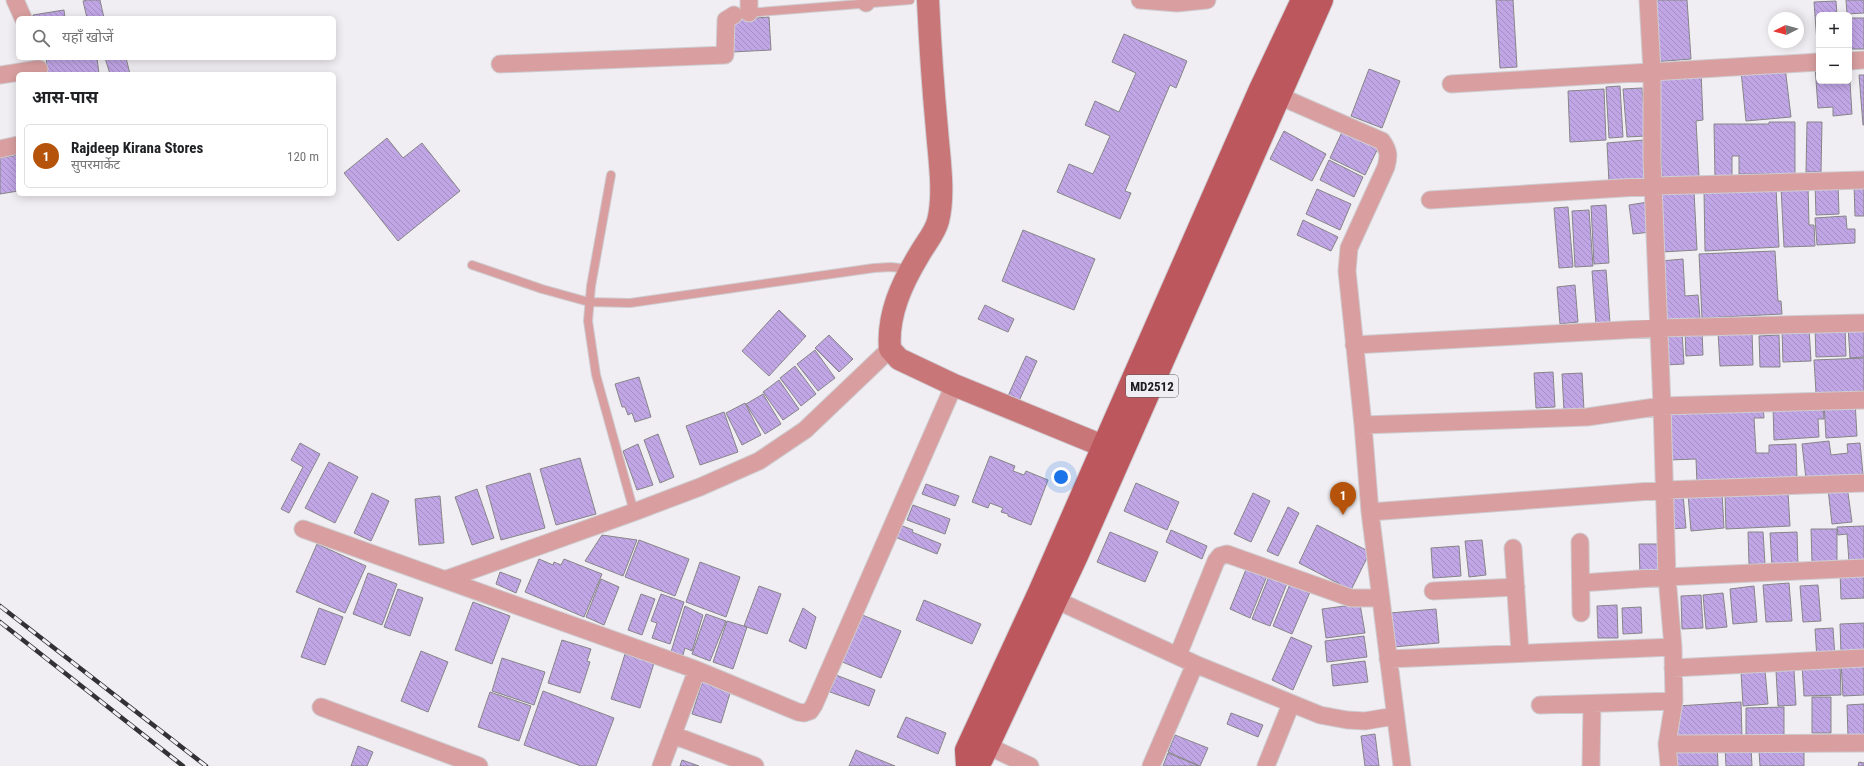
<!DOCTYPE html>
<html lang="hi">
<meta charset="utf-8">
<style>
:root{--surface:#fff;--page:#f2f2f2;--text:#202124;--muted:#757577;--line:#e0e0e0;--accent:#b45309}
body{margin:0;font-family:"Roboto Condensed","Noto Sans Devanagari",sans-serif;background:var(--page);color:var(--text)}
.controls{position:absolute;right:12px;top:12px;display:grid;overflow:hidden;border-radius:6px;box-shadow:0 2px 10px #0003}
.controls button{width:36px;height:36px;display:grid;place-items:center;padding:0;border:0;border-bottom:1px solid var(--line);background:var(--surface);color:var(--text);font:20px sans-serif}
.compass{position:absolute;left:1768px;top:12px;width:36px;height:36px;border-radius:50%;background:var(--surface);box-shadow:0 2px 10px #0003;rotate:265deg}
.you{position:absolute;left:1061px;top:477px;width:14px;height:14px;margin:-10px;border:3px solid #fff;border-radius:50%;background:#1a73e8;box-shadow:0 0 0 6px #1a73e833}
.badge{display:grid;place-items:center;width:26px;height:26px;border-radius:50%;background:var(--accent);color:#fff;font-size:13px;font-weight:700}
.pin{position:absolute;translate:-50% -33px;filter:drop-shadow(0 1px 2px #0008)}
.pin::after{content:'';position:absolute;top:21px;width:14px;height:12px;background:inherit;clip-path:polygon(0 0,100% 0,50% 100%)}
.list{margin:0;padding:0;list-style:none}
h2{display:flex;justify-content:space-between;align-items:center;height:52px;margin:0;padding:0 16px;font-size:17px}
h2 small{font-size:13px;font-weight:400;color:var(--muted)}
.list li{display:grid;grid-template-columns:26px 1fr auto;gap:12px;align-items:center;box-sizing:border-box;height:64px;margin:0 8px 8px;padding:0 8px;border:1px solid var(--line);border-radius:6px}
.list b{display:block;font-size:15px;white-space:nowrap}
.list p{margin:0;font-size:13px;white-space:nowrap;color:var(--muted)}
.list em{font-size:13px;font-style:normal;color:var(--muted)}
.icon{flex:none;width:22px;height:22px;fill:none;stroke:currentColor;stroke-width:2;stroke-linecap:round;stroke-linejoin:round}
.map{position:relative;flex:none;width:1864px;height:766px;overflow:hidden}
.search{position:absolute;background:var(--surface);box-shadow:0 2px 10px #0003;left:16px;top:16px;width:320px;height:44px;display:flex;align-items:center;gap:10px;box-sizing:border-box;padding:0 14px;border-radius:6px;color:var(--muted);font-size:15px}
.panel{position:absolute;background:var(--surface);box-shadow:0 2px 10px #0003;left:16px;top:72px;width:320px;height:124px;border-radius:6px}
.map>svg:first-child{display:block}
.building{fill:url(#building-back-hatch);stroke:#868588}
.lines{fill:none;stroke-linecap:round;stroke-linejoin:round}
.lane-casing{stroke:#ceccd0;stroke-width:10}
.street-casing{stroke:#ceccd0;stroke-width:19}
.secondary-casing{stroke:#ceccd0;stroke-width:24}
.primary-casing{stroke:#ceccd0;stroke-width:24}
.lane{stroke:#d99fa0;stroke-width:8}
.street{stroke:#d99fa0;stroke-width:17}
.secondary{stroke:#c97679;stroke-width:22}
.primary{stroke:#bc575e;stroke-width:22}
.rail-casing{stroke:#323133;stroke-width:4.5}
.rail{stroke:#f0eef2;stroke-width:3;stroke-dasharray:9;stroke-linecap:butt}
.labels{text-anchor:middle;stroke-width:3;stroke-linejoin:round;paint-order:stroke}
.shield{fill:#f0eef2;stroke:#5b5a5c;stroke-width:1}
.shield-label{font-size:13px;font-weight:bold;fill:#1b1a1c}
</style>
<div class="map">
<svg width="1864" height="766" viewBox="0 0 1864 766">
<defs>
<pattern id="building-back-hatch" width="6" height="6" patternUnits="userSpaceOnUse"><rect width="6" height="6" fill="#c1a6e6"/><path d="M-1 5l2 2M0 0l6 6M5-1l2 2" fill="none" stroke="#a58ec5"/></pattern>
</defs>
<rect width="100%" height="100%" fill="#f0eef2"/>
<path class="building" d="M87 0H100L104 18H87L83 1Z
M1496 0H1513L1517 67 1500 68Z
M1650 0H1687L1691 59 1654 62Z
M1846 0H1864V13L1847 14Z
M1836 1 1837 15H1819L1818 56 1814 2Z
M64 10 65 18H33V15Z
M769 17 771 50 732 52 731 20Z
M1849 18H1864V49H1850Z
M1124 34 1187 61 1176 88 1170 85 1125 191 1131 193 1120 219 1057 192 1069 164 1093 174 1110 136 1085 125 1095 101 1119 112 1136 73 1112 62Z
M46 58H97L99 74H48Z
M105 58H126L130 74H110Z
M1819 65V81H1849V66L1852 114 1833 116V107L1818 108 1815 66Z
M1785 67 1791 117 1746 121 1741 71Z
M1369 69 1400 81 1382 128 1351 116Z
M1701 71 1703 120 1696 121 1699 176 1662 178 1657 73Z
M1859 75H1864V125H1863Z
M1620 86 1623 137 1609 138 1606 87Z
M1642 88 1646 136 1627 137 1623 89Z
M1604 89 1606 140 1570 142 1568 91Z
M1769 122H1795V174H1739V156H1732V177H1715L1714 124H1769Z
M1807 122H1822L1821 172H1806Z
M1343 130 1378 148 1365 175 1330 158Z
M1284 131 1326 154 1312 181 1270 159Z
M387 138 403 158 422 143 460 191 398 241 344 173Z
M1644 140 1646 182 1609 183 1607 143Z
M18 155V191L0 194V158Z
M1329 160 1363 177 1354 197 1320 180Z
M1838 183 1839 214 1816 215 1815 184Z
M1854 184H1864V216H1855Z
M1808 186 1809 225H1814L1815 246 1784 247 1781 187Z
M1776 188 1779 247 1705 251 1704 191Z
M1317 189 1351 204 1340 230 1306 214Z
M1694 191 1697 250 1662 252 1658 195Z
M1648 202 1651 232 1633 234 1629 205Z
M1606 205 1609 263 1594 264 1591 206Z
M1568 207 1573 267 1559 268 1554 208Z
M1589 210 1593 266 1575 267 1572 211Z
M1846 216 1847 229H1855V243L1817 245 1815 218Z
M1303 220 1338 237 1331 251 1297 235Z
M1023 230 1095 259 1074 310 1002 281Z
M1775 251 1778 301H1781L1782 314 1702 318 1699 254Z
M1683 259 1685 296 1698 295 1700 318 1662 321 1661 261Z
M1606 270 1610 323 1596 324 1592 271Z
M1575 285 1578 322 1560 324 1557 287Z
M985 305 1014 319 1008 332 978 319Z
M779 310 806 336 769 376 742 351Z
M1864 325V357L1850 358 1848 326Z
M1845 327 1846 356 1816 357 1815 328Z
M1809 328 1811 361 1783 362 1782 329Z
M1702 330 1703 355 1686 356 1685 331Z
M1752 331 1753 365 1720 366 1718 332Z
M1682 332 1684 364 1665 365 1663 334Z
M829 335 853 359 839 372 815 348Z
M1779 335 1780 367H1760L1759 336Z
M815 350 835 378 818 391 797 364Z
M1026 356 1037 361 1019 401 1008 396Z
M1864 358V391L1816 393 1814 360Z
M795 366 816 394 801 406 780 378Z
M1553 372 1555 407 1536 408 1534 373Z
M1582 373 1584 410 1564 411 1562 374Z
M639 377 651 417 635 422 632 413 628 415 625 407H622L615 384Z
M779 380 799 409 783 420 763 392Z
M763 394 781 424 765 434 746 404Z
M1855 401 1857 436 1826 438 1824 403Z
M745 403 761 435 742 445 726 413Z
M1823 403 1824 419H1818L1819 437 1774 440 1773 406Z
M1763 407 1764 418H1754L1756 453H1769V445L1796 444 1797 479 1697 484 1696 459 1668 460 1667 410Z
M724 412 738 452 700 465 686 426Z
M658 434 674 477 660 483 644 440Z
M1829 441 1831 455 1848 453 1847 444 1860 443 1863 474 1806 479 1802 444Z
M300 443 320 454 289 513 281 509 303 467 291 460Z
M638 444 653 485 637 490 623 451Z
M990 456 1015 466 1013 471 1024 475 1026 471 1048 480 1031 525 1008 516V514L1001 512 1003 508 990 503 988 508 972 502Z
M580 458 596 514 556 525 540 469Z
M329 462 358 477 335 523 305 508Z
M530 473 545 528 501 540 486 486Z
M1136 483 1179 502 1167 530 1124 511Z
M926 484 959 496 955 506 922 494Z
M1847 486 1852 522 1832 524 1828 489Z
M477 489 494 538 472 545 455 497Z
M1722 492 1724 528 1691 531 1688 494Z
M1788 492 1790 526 1726 529 1725 495Z
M372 493 389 501 371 541 354 533Z
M1253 493 1270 501 1251 542 1234 534Z
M1683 494 1686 528 1669 529 1667 495Z
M440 496 444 543 419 545 415 499Z
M913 505 950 519 945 534 907 520Z
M1288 507 1299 513 1278 556 1267 551Z
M900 525 913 530 912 532 941 544 937 554 895 537Z
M1317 525 1370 552 1351 590 1299 563Z
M1864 526V562H1849L1847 534 1838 535 1837 527Z
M1811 529H1837V562H1812Z
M1171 530 1207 546 1202 559 1166 542Z
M1110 532 1158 552 1145 582 1097 562Z
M1748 532H1763L1765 564H1749Z
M1797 532 1798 566 1772 567 1770 533Z
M602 535 637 540 623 576 585 561Z
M639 540 689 559 675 596 625 577Z
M1482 540 1486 575 1469 577 1465 541Z
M317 544 366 566 345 613 296 592Z
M1639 544H1658L1659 572 1640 573Z
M1459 546 1461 576 1433 578 1431 548Z
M539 559 553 565 554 562 561 565 564 559 602 574 584 617 525 592Z
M700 562 740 577 726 617 686 602Z
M1247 567 1267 576 1250 618 1230 609Z
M1864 570V598L1841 599 1840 571Z
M500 572 521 580 516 593 496 584Z
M368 573 397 584 382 625 353 614Z
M1270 574 1288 581 1270 626 1252 619Z
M601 579 619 587 604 625 586 617Z
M1789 583 1792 621 1766 622 1763 585Z
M1290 584 1310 592 1292 634 1273 626Z
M1818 585 1821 621 1803 622 1800 586Z
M759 586 781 594 767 634 744 626Z
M1754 586 1757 622 1733 624 1730 589Z
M398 589 423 598 410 636 384 627Z
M1723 593 1727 627 1706 629 1703 595Z
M641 594 655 599 642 635 628 630Z
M661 594 684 602 670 644 652 638 657 623 651 621Z
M1701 595 1703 628 1682 629 1681 596Z
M924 600 981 624 972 644 916 620Z
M473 602 510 616 492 664 455 650Z
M1360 604 1365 633 1326 638 1322 609Z
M1617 605 1618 638H1598L1597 606Z
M685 606 703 615 692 651 685 648 683 655 671 652Z
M1641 607 1642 633 1623 634 1622 608Z
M319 608 343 617 325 665 301 657Z
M803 608 816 617 806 649 789 641Z
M1436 609 1439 643 1393 647 1390 613Z
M706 614 726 621 710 661 692 654Z
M860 614 901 631 881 678 840 661Z
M727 621 747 627 733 669 713 662Z
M1864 623V653H1841L1840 624Z
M1833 628 1835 658 1817 659 1815 629Z
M1364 636 1367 657 1327 662 1325 641Z
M1291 637 1312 646 1293 690 1272 680Z
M562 640 591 649 587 661 590 662 580 693 548 683Z
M421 651 448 662 428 712 401 701Z
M625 654 654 663 640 708 611 699Z
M502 658 545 672 534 705 492 691Z
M1365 661 1368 682 1333 686 1331 665Z
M1864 661V695L1843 696 1841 662Z
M1840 663 1841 695 1804 696 1802 665Z
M1765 670 1768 704 1743 706 1741 672Z
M1794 670 1796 705 1778 706 1776 671Z
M836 675 875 690 869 706 830 692Z
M703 680 731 690 721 723 692 714Z
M543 691 614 718 596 766H581L524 745Z
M490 692 531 706 519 741 478 727Z
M1812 697H1831V733H1812Z
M1741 702 1742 737 1673 738 1677 706Z
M1864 704V736L1848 737 1847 705Z
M1784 707V737L1746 738V708Z
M1231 713 1263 725 1258 737 1227 724Z
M906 717 946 733 938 754 897 737Z
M1375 734 1379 766H1365L1361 736Z
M1175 735 1208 748 1200 766 1168 752Z
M1717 744 1718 766H1672L1671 746Z
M358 746 373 752 367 766H351Z
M1751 747 1752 766H1726L1725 749Z
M1804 749V766H1760L1759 751Z
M856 750 895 766H849Z
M1168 753 1199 766H1163Z
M682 760 699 766H680Z
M1859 762 1864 763V766H1858Z"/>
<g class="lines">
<defs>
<path id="lane" d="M747 13 910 0
M611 175 591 286 588 321 596 375 634 512
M472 265 542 289 589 302 630 303 874 268 891 267 909 269"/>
<path id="street" d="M15 0 23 18
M749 0V13
M1140 0 1177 3 1207 0
M1648 0 1652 71V160L1662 406 1667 577 1673 647 1674 701 1667 744 1669 766
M866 3 867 0
M1849 61 1864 60
M500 64 725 55 726 20 734 15
M0 75 39 69
M1451 84 1819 62
M1279 96 1382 141C1389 151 1389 156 1386 167L1349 248 1347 271 1363 425 1370 512 1402 766
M0 149 18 145
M1430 200 1654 186 1864 180
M1354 345 1659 328 1864 323
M1363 425 1587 417 1662 406 1864 400
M1370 512 1665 490 1864 483
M303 529 697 670 798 712 804 713 810 711 814 705 954 385
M1580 542 1581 613
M1513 548 1520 653
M447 579 634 512 700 487 759 461 805 430 890 349
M1581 583 1667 577 1864 568
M1433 591 1516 587
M1056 600 1195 664 1320 715 1347 720 1365 721 1395 716
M1178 655 1216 561 1220 556 1227 554 1351 598H1380
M1388 659 1673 647
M1673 668 1864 658
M1540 705 1674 701
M321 707 479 766
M673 735 755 766
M1667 744 1864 743
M988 746 1030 766
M661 766 697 670
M1151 766 1195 664
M1266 766 1291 704
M1591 766 1592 704"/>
<path id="secondary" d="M928 0C930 43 933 87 937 130 939 157 945 194 938 221 935 233 925 244 919 255 902 283 887 315 890 349L899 359 954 385 1120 453"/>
<path id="primary" d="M967 766 966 750 1039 592 1260 89 1302 0
M973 766 982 759 1077 556 1322 0"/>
</defs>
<use href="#lane" class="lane-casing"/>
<use href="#street" class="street-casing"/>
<use href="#secondary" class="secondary-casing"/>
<use href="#primary" class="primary-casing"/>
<use href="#lane" class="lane"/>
<use href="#street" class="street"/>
<use href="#secondary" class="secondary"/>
<use href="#primary" class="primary"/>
<defs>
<path id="rail" d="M0 606 206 766
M0 622 183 766"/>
</defs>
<use href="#rail" class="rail-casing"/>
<use href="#rail" class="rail"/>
</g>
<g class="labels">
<rect class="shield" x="1126" y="375" width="52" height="22" rx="3"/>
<g class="shield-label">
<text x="1152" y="391">MD2512</text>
</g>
</g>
</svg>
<div class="controls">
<button>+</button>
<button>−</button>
</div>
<svg class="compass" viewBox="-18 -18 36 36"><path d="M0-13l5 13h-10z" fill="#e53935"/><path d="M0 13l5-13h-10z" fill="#757577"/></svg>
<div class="you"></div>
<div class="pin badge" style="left:1343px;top:515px">1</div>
<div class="search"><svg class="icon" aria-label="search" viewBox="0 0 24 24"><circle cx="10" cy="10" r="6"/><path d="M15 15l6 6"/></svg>यहाँ खोजें</div>
<section class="panel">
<h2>आस-पास<small></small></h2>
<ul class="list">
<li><span class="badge">1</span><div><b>Rajdeep Kirana Stores</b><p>सुपरमार्केट</p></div><em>120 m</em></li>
</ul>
</section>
</div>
